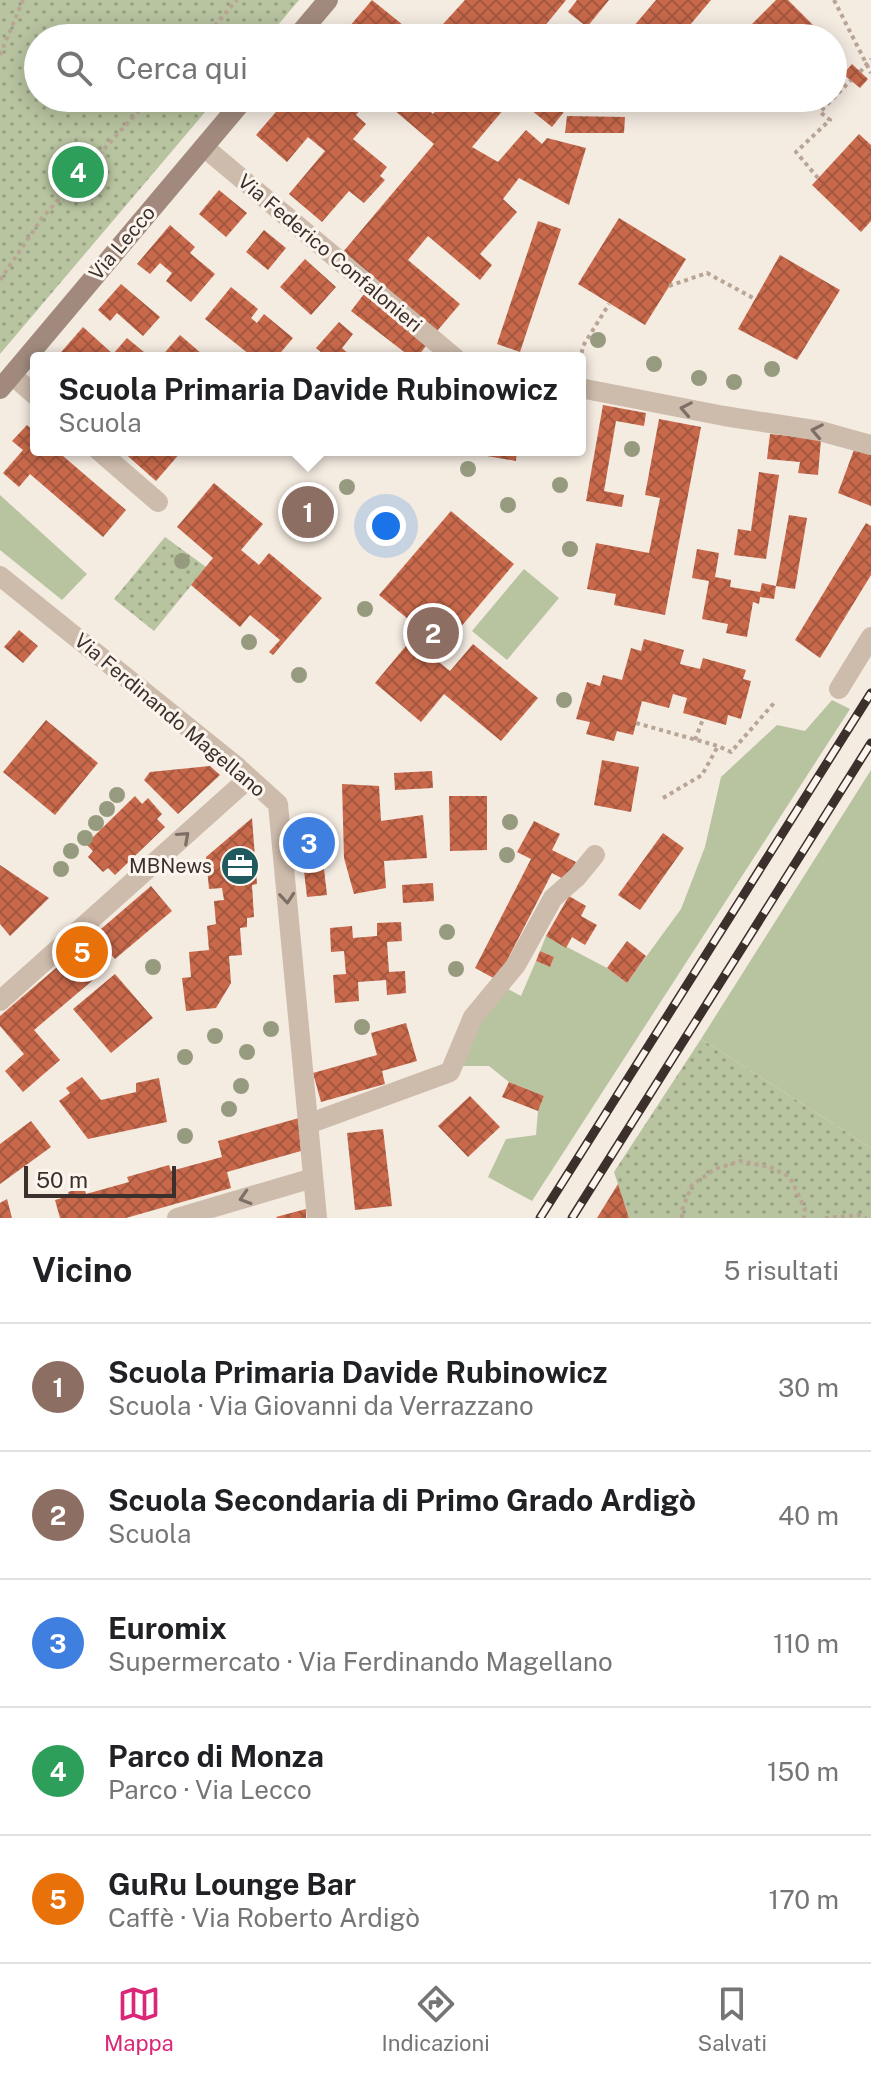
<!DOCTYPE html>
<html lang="it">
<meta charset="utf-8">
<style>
:root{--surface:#fff;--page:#f2f2f2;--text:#202124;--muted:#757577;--line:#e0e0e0;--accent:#db2777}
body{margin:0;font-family:"Public Sans",sans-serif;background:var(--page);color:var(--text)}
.scale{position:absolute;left:24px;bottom:20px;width:152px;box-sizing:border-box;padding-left:8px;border:4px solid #3b302b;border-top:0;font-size:22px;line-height:28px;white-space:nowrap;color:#3b302b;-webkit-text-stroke:6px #fbf5ee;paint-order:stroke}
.you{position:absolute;left:386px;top:526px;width:28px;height:28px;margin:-20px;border:6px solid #fff;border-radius:50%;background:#1a73e8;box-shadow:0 0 0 12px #1a73e833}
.badge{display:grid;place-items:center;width:52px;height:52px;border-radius:50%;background:var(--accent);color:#fff;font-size:26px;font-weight:700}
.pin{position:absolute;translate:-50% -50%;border:4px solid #fff;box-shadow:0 2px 8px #0006}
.popup{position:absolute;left:30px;top:352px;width:556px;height:104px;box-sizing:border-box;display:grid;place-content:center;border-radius:8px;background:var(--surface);filter:drop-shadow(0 2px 6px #0005);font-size:26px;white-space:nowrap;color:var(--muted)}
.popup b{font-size:30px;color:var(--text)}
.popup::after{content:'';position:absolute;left:50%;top:100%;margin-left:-16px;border:16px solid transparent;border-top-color:var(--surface)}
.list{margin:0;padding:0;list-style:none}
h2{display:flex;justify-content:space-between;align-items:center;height:104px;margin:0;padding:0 32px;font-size:34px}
h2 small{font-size:26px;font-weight:400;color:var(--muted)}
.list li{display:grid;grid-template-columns:52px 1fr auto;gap:24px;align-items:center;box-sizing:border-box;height:128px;padding:0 32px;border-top:2px solid var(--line)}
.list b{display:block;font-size:30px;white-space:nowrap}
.list p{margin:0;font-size:26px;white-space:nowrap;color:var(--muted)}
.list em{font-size:26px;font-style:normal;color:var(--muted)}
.icon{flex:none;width:44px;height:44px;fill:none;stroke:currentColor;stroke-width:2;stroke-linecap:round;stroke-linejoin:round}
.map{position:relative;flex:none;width:871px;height:1218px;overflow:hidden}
.search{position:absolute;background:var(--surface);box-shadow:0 4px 20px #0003;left:24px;right:24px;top:24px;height:88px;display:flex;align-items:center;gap:20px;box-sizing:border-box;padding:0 28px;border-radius:44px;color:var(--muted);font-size:30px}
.sheet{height:744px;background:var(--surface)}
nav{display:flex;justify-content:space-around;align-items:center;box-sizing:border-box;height:112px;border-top:2px solid var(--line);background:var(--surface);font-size:22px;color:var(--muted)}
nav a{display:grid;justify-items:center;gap:4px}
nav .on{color:var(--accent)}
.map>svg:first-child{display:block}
.grass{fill:#b8c4a0}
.park{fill:url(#park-dots)}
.building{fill:url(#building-cross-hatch)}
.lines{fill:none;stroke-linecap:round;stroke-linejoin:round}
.path{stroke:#b9a596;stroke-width:4;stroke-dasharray:4 4;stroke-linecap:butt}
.street{stroke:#cdbbac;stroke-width:20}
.secondary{stroke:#a18a7d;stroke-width:20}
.rail-casing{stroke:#3b302b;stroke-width:9}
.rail{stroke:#fbf5ee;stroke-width:6;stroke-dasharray:18;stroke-linecap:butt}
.tree{fill:#969b7f}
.oneway{stroke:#7d6f65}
.labels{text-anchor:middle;stroke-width:6;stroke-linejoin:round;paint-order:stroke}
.street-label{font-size:20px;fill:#3b302b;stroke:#fbf5ee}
.poi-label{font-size:20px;fill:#3b302b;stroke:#fbf5ee;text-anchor:end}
</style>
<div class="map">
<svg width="871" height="1218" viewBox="0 0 871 1218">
<defs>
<pattern id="park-dots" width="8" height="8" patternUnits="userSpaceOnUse" patternTransform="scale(2)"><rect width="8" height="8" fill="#b8c4a0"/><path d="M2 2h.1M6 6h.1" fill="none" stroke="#97a083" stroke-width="1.8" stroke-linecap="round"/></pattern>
<pattern id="building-cross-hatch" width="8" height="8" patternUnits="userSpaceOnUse" patternTransform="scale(2)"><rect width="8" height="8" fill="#c8694b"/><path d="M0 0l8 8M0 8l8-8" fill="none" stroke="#a4573f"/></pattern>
</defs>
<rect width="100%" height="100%" fill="#f4ebe1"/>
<path class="grass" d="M0 495 87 574 62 600 0 550Z
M524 569 559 598 507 660 472 631Z
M832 700 850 709 532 1201 488 1177 506 1139 536 1135 538 1111 544 1096 509 1082 489 1066H459L480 1022 504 987 521 996 536 961 550 967 554 957 540 951 546 936 607 968 627 983 681 909 705 847 721 777 777 725 805 731Z
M871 770V1148L701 1039Z"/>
<path class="park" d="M0 0H299L267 38H38V98H217L0 354Z
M165 537 206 567 154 631 114 599Z
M701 1039 871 1148V1218H629L614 1172Z"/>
<path class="building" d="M372 0 403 25 391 38H348L343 34Z
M465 0H566L535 38H437L433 35Z
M577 0H609L587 27 568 12Z
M656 0H711L679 38H633L627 34Z
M776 0H788L826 38H738Z
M852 64 868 79 860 88 843 74Z
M288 98H371L356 115 366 124 353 139 387 167 380 176 385 180 364 203 349 191 322 222 289 194 325 151 308 137 287 162 256 135Z
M380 98H426L421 104 433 114 447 98H491L504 109 472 147 498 162 526 130 542 144 547 138 586 148 569 205 519 178 503 199 517 212 480 254 492 265 480 280 428 236 408 260 460 304 437 331 343 252 434 144Z
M541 98H575L552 127 531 110Z
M567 116 625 117 624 133H565Z
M859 134 871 145V221L861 232 812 185Z
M219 190 247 213 226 237 199 214Z
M619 218 686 259 645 325 578 284Z
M538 221 561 229 520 352 497 344Z
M170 225 195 247 190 253 215 274 191 302 166 281 172 273 160 263 150 274 137 264Z
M264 230 286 248 268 270 246 252Z
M780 255 840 290 797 360 738 329Z
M305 259 336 287 311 315 280 287Z
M121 284 160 317 143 336 117 313 110 321 98 310Z
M231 287 258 309 251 318 257 323 264 314 293 338 276 358H254L205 319Z
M364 294 428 343 417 358H412L351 311Z
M339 322 353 334 342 348 351 356 349 358H328L316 348Z
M83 327 113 354 127 338 151 358H56Z
M180 335 202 354 198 358H160Z
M603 405 646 413 644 426 616 421 604 491 624 495 622 507 586 501Z
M659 419 701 427 665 615 614 605 616 594 587 589 596 543 649 553 660 498 645 495Z
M27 425 36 433V450H56L126 510 103 537 30 474 19 487 3 473 23 450 12 441Z
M770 434 821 439 818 475 798 473 800 462 767 459Z
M855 447 871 453V506L838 493Z
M121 450H179L181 452 156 481Z
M488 450H517L516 461 487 456Z
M759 472 779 475 766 559 734 555 738 529 751 531Z
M214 483 263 524 241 550 259 565 269 553 322 598 273 655 269 652 280 640 250 615 240 627 191 585 213 558 177 527Z
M451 511 514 564 443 648 439 645 430 655 450 671 473 644 538 698 501 741 444 694 421 722 375 683 420 629 379 595Z
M789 515 807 518 795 589 776 586Z
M866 523 871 526V575L820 658 795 640Z
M697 549 719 553 715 577 731 580 730 587 760 592 762 583 776 586 774 599 760 597 759 604 753 602 747 637 726 633 728 624 702 619 709 581 692 578Z
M19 630 38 646 23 663 4 647Z
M644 639 684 650 680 664 700 669 703 658 746 670 743 679 751 681 741 719 728 715 726 725 683 713 687 698 673 694 669 708 642 701 633 735 617 731 614 741 586 734 590 722 576 719 587 682 600 686 603 675 622 680 631 648 641 651Z
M46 720 98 763 55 815 3 772Z
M602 760 639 767 631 812 594 805Z
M210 766 220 775 178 814 144 780 150 772Z
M432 771 433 788 395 790 394 773Z
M342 784 379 786 381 821 423 815 427 858 384 861 386 888 354 894 344 858Z
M135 796 142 804 148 798 162 814 157 819 165 827 115 875 108 868 103 872 88 857 93 851 86 844Z
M449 796H487V850L450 851Z
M252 818 257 884 252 885 254 917 247 918V927L240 928 242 955 229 956 231 983 216 1008 186 1011 182 978 191 977 189 952 209 950 207 926 216 924 214 901 224 900 222 888 209 889 206 857Z
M534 821 560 834 552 850 576 862 567 881 552 873 497 980 475 968 531 859 517 852Z
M319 826 327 895 307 897 299 828Z
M663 833 684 848 640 910 618 895Z
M0 865 49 898 10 936 0 924Z
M433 883 434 901 403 903 402 885Z
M151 886 172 911 115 959 94 935Z
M569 896 586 906 581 916 597 925 585 945 572 937 566 948 546 936Z
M401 922 402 941 387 942 389 972 405 971 406 993 387 995 386 980 358 982 359 1001 335 1003 333 975 346 974 344 951 331 952 330 928 352 926 353 938 377 936V923Z
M627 941 646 956 627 983 607 968Z
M84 944 106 969 34 1030 60 1060 23 1092 5 1071 24 1054 0 1026V1016Z
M540 951 554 957 550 967 536 961Z
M115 974 153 1018 111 1053 73 1009Z
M406 1023 417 1061 382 1071 385 1084 321 1102 313 1073 377 1055 371 1033Z
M82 1077 101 1100 136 1092V1083L159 1078 167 1122 88 1139 59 1101 70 1093 66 1088Z
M509 1082 544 1096 538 1111 502 1097Z
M470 1096 500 1127 468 1157 438 1126Z
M299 1118 301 1151 227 1172 231 1188 126 1218H60L55 1200 69 1196 68 1192 84 1187 86 1194 129 1182 127 1177 169 1165 171 1171 222 1157 218 1141Z
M31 1121 51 1147 0 1184V1144Z
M383 1129 392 1206 355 1210 347 1133Z
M618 1184 629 1218H597Z
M7 1199 12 1218H0V1203Z
M306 1209V1218H277L276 1217Z"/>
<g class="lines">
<path class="path" d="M834 0 871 73
M204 38 237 0
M0 55 23 0
M860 72 871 59
M812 98 824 108
M818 178 796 152 830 120 820 112 851 80
M0 280 42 218 150 98
M669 286 707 273 755 299
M580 361 583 346 609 304
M636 723 718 746 731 752 774 703
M695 740 703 719
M663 798 702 775 718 746
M682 1218V1210L692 1185 715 1169 740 1161 770 1167 790 1177 805 1209 804 1218
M825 1218 859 1215 866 1218"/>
<path class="street" d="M204 147 455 358
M12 375 36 396
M580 388 724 416 820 431 871 445
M98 450 158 502
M0 576 235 765 278 804 317 1218
M839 689 871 637
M0 1001 249 778
M308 1124 450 1072 473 1017 516 965 553 898 577 877 595 855
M177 1218 313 1178"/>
<path class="secondary" d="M296 38 328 0
M0 389 245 98"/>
<defs>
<path id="rail" d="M540 1218 871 693
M572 1218 871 743"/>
</defs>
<use href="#rail" class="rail-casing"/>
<use href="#rail" class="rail"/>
</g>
<g class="tree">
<circle cx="598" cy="340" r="8"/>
<circle cx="654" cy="364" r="8"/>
<circle cx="772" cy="369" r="8"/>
<circle cx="699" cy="378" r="8"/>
<circle cx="734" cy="382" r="8"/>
<circle cx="632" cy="449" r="8"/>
<circle cx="468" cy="469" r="8"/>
<circle cx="560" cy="485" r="8"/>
<circle cx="347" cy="487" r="8"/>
<circle cx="508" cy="505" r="8"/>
<circle cx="570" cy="549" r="8"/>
<circle cx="182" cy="561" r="8"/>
<circle cx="365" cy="609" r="8"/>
<circle cx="249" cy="642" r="8"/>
<circle cx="299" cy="675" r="8"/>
<circle cx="564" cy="700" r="8"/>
<circle cx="117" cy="795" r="8"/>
<circle cx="107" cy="809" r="8"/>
<circle cx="510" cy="822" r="8"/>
<circle cx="96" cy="823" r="8"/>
<circle cx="85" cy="838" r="8"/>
<circle cx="71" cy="851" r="8"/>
<circle cx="507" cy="855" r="8"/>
<circle cx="61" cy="869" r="8"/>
<circle cx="447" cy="932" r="8"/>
<circle cx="153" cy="967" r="8"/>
<circle cx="456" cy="969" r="8"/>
<circle cx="362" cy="1027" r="8"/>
<circle cx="271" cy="1029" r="8"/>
<circle cx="215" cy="1036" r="8"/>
<circle cx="247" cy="1052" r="8"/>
<circle cx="185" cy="1057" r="8"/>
<circle cx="241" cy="1086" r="8"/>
<circle cx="229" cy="1109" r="8"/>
<circle cx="185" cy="1136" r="8"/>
</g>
<defs><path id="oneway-chevron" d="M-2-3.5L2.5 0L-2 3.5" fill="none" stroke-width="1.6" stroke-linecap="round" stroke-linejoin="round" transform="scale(2)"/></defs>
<g class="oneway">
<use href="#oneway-chevron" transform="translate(686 409) rotate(-169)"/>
<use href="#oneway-chevron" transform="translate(817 431) rotate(-169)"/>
<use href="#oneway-chevron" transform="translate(184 837) rotate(-42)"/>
<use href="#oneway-chevron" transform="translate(287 898) rotate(85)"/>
<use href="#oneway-chevron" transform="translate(245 1198) rotate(163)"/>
</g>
<defs>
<symbol id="office-disc" viewBox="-11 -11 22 22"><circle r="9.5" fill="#1f5a5e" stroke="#fbf5ee"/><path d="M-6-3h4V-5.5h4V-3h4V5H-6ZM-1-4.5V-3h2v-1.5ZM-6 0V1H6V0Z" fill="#fff"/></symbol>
</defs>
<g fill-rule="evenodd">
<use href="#office-disc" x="218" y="844" width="44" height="44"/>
</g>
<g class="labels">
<g class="street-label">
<text transform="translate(122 243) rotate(-50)" y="7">Via Lecco</text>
<text transform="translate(330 253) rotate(40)" y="7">Via Federico Confalonieri</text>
<text transform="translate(170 715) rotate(40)" y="7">Via Ferdinando Magellano</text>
</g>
<g class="poi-label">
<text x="212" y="873">MBNews</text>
</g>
</g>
</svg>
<div class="scale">50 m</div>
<div class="you"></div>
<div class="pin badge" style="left:308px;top:512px;background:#8d6e63">1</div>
<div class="popup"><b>Scuola Primaria Davide Rubinowicz</b>Scuola</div>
<div class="pin badge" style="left:433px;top:633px;background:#8d6e63">2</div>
<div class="pin badge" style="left:309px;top:843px;background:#3f7fe0">3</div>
<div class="pin badge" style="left:78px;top:172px;background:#2e9e5b">4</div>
<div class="pin badge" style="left:82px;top:952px;background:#e8710a">5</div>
<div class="search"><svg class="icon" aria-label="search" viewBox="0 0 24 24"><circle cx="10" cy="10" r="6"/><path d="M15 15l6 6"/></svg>Cerca qui</div>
</div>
<section class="sheet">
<h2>Vicino<small>5 risultati</small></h2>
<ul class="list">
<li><span class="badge" style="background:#8d6e63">1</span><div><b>Scuola Primaria Davide Rubinowicz</b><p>Scuola · Via Giovanni da Verrazzano</p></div><em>30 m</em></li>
<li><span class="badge" style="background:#8d6e63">2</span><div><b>Scuola Secondaria di Primo Grado Ardigò</b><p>Scuola</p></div><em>40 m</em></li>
<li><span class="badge" style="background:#3f7fe0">3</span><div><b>Euromix</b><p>Supermercato · Via Ferdinando Magellano</p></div><em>110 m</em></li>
<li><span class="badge" style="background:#2e9e5b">4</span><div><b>Parco di Monza</b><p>Parco · Via Lecco</p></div><em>150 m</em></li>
<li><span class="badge" style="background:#e8710a">5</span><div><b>GuRu Lounge Bar</b><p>Caffè · Via Roberto Ardigò</p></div><em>170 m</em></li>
</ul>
</section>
<nav>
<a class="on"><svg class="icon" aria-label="map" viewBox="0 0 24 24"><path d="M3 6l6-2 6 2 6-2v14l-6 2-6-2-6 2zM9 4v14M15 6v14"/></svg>Mappa</a>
<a><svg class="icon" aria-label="directions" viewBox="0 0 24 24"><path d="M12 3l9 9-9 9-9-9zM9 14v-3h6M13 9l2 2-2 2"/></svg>Indicazioni</a>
<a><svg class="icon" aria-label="saved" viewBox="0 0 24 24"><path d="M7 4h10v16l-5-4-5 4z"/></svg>Salvati</a>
</nav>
